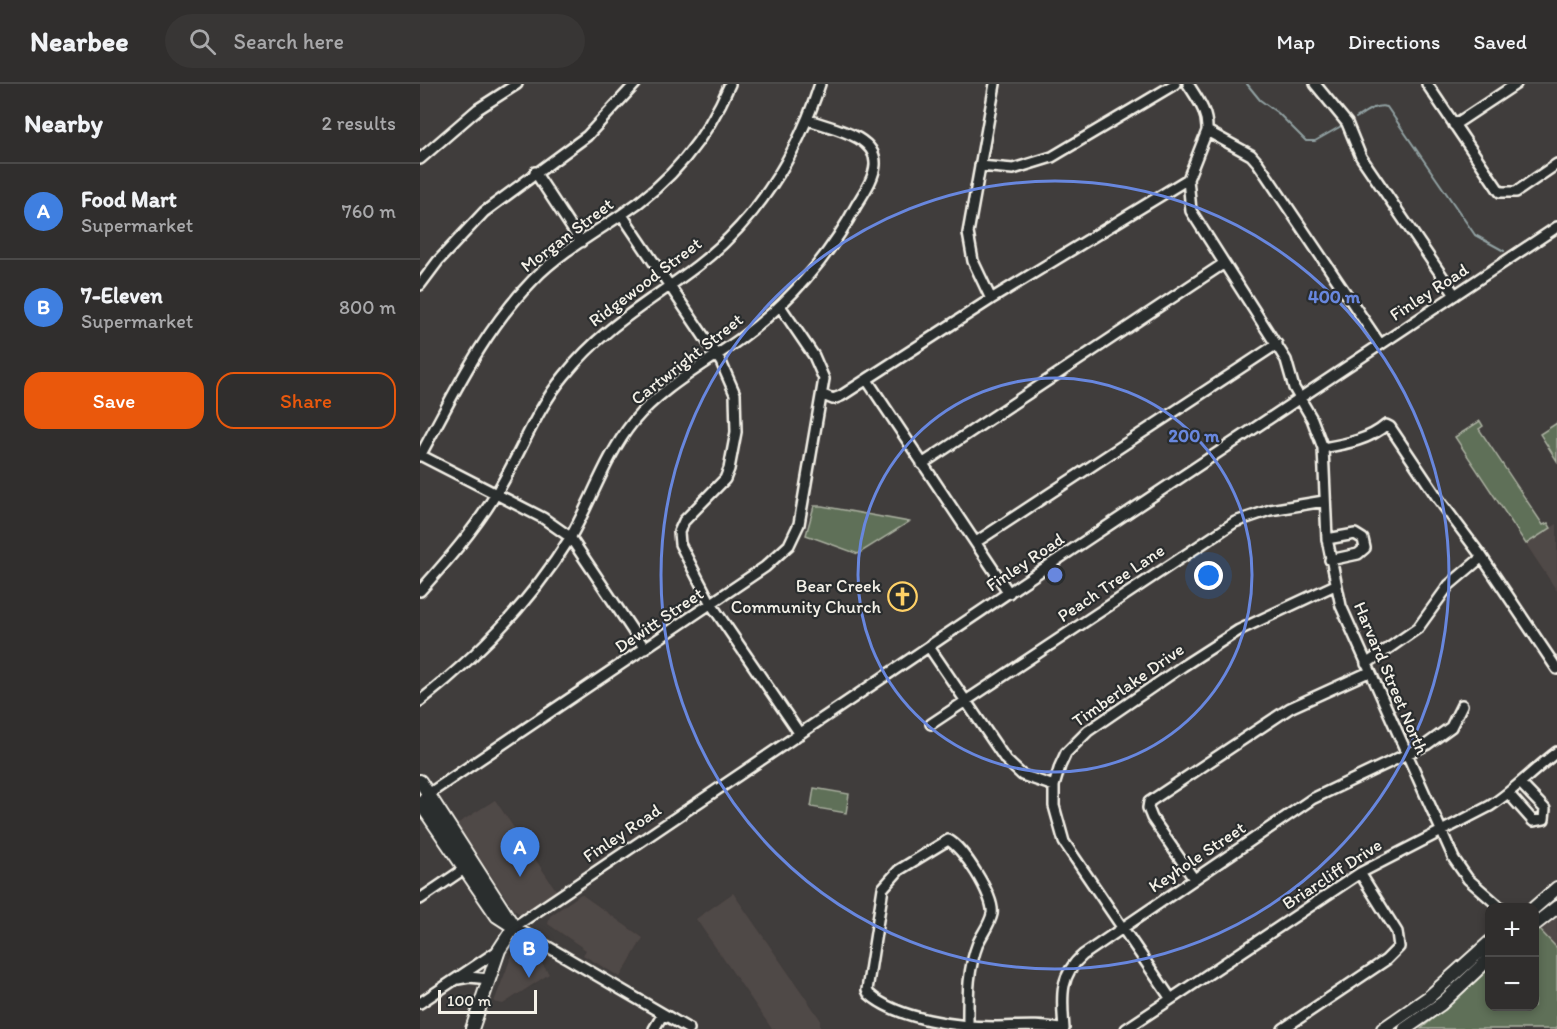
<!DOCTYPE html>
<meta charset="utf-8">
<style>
:root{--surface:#302e2d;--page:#383635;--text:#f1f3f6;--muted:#a8a8aa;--line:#4b4a49;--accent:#ea580c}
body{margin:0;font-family:Itim,sans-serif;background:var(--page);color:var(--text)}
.controls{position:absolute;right:18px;bottom:18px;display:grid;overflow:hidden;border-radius:12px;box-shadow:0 3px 9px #0003}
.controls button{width:54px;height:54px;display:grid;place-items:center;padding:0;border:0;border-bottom:2px solid var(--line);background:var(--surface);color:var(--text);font:30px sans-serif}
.scale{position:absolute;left:18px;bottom:15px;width:99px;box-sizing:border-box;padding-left:6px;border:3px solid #f4f1e8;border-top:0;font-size:16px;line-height:21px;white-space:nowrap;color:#f4f1e8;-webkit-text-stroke:4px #2a2d2e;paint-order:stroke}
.you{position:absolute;left:789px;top:492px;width:21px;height:21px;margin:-15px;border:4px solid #fff;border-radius:50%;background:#1a73e8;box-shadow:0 0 0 9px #1a73e833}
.badge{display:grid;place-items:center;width:39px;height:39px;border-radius:50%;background:var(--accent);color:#fff;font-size:20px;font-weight:700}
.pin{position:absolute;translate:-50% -50px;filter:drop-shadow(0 2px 3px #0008)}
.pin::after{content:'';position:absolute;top:32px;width:21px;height:18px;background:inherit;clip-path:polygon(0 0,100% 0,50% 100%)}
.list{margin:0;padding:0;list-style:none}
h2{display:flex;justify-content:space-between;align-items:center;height:78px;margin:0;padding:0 24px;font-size:26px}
h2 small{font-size:20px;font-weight:400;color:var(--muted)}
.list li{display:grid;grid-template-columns:39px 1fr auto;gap:18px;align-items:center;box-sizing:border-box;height:96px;padding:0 24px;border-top:2px solid var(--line)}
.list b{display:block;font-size:22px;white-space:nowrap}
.list p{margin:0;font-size:20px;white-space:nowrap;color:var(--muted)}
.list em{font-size:20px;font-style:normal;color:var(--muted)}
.actions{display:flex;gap:12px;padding:18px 24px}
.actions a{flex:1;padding:14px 0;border:2px solid var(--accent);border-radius:18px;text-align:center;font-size:21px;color:var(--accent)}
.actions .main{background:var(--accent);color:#fff}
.icon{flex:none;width:33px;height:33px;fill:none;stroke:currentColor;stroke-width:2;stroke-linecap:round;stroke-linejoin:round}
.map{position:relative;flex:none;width:1137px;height:945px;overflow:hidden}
header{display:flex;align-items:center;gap:36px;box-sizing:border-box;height:84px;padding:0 30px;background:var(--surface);border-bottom:2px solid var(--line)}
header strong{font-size:28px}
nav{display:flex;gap:33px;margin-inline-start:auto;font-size:21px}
.search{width:420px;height:54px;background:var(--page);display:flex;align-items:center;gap:15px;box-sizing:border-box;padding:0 21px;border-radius:33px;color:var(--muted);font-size:22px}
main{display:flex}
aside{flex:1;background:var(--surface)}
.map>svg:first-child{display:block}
.built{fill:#504846}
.green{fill:#5f6f58;stroke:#aab0a0;stroke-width:1.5}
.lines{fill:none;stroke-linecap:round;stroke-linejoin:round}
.stream{stroke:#91a1a2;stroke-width:2}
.minor-casing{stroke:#f4f1e8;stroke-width:14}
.major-casing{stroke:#f4f1e8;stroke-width:16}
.minor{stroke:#2a2d2e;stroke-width:9}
.major{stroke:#2a2d2e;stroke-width:12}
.ring{fill:none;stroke:#6887de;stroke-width:3}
.labels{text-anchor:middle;stroke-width:4.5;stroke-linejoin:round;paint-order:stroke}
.street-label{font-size:18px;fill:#f4f1e8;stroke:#2a2d2e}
.poi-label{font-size:18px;fill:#f4f1e8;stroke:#2a2d2e;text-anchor:end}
.centre{fill:#6887de;stroke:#2a2d2e;stroke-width:3}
.ring-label{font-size:18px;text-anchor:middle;font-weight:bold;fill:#6887de;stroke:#2a2d2e;stroke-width:4.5;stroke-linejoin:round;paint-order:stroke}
</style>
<header>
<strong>Nearbee</strong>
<div class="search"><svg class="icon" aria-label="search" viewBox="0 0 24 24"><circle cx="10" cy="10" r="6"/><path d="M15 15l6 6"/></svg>Search here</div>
<nav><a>Map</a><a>Directions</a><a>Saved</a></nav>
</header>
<main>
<aside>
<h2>Nearby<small>2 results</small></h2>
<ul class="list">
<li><span class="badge" style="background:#3f7fe0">A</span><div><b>Food Mart</b><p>Supermarket</p></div><em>760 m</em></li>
<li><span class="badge" style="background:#3f7fe0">B</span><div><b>7-Eleven</b><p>Supermarket</p></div><em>800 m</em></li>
</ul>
<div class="actions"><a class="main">Save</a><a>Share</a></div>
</aside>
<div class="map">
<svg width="1137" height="945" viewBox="0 0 1137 945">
<rect width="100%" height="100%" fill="#403d3c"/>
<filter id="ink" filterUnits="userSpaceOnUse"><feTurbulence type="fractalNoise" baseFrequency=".0167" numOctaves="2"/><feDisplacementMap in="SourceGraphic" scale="12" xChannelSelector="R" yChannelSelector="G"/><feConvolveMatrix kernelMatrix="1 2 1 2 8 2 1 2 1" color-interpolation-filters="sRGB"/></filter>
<g filter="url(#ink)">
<path class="built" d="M1137 440V507L1106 460Z
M75 716 136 806 100 830 94 826 37 740Z
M313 809 400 935V945H352L276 835Z
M161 810 223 854 200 893 163 871 166 866 128 840 130 832Z
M1137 832V864L1120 846Z
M108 864 116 871 129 890 83 920 74 918 92 871 101 865Z"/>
<path class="green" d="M1060 337 1063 342 1059 345 1123 441 1128 439 1131 444 1106 460 1035 353Z
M1137 339V377L1120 350Z
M394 422H402L489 438 438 470 386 451Z
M394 704 429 710 426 729 391 723Z
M1120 846 1137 864V945H1001L1069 885 1070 922H1114L1115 850Z"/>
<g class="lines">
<path class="stream" d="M827 0 840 16 858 29 886 57H895L923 41
M936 34C946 28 955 20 967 23L1055 151 1084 167"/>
<defs>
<path id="minor" d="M768 0C778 16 788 28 787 47L768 95 771 127 866 276 874 304 892 335 903 364 907 455 921 522 1034 775 1048 795 1081 824
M895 0 927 39 941 73 1035 211
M1007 0 1080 108H1096L1137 80
M1034 41 1096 0
M787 47 831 71 838 79 960 260
M0 75 58 25 97 0
M560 82 593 85 632 73 755 0
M115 88 161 158
M202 131 301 278 315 310 316 348 309 385 305 395 264 437 259 448 260 460 291 520 380 650
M0 201 18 177 64 128 167 52 215 0
M571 215 553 177 548 149 575 0
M447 296 589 509
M403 311 413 315 421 312 571 215 768 95
M903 364C925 360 949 356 966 341L970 343 1017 413 1062 473 1137 585
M0 371 123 434 150 453 225 565
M0 372C34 310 63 247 113 196 138 170 171 151 201 131 250 99 287 54 310 0
M502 380 803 180
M907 455 935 450 943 455 945 464 938 470 910 476
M556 458 857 260
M0 507C27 477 55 445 76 410 100 371 115 327 144 292 185 241 227 220 277 182 337 136 377 71 400 0
M509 563 586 676 602 691 634 702
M946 580 998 544 1029 501 1062 473
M0 617C59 571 111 517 150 454 172 416 185 373 213 338 242 303 284 281 320 255 367 221 409 173 436 122 443 110 454 95 455 81 457 51 410 44 389 36
M511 640 815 438 850 426 904 417
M1089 710 1113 737 1124 735 1125 725 1100 699
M4 713 345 483 369 461 379 440 404 295 394 272 360 222
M774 795 732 734 728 724 729 718 870 624 949 588
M0 815 50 781
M38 895 49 893 69 895
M751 915 644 758 634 722V702L640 682 646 669 668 647 763 582 819 546 915 501
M0 919 79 866
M548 942C548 913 547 887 558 859 562 850 570 840 572 830 575 813 542 762 528 756L479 786 463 804 447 906 449 910C477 935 538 943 574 943 596 943 618 940 640 945
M234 945 243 930
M269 945 94 843 650 467 1137 143
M644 945C642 916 638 892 663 871L892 715 1006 661 1031 643 1042 621
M706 945 940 789 1070 722C1094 707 1114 685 1137 668
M863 945 966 876 979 863 977 848 940 789"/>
<path id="major" d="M0 697 94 843
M0 719 77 832 94 843
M1114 824 1137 804
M1114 841 1137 823
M52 945 79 866 94 843
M963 945 1009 913 1070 858
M985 945 1021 920 1070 874"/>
</defs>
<use href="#minor" class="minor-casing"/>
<use href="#major" class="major-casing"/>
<use href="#minor" class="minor"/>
<use href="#major" class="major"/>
</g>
</g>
<g class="ring">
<circle cx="635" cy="491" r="197"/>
<circle cx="635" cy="491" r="394"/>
</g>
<defs>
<symbol id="church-ring" viewBox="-11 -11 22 22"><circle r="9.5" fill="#2a2d2e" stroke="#ffd166" stroke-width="1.5"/><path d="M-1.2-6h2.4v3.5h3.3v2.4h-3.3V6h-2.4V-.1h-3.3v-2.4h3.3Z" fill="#ffd166"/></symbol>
</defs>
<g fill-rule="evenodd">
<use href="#church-ring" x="466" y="496" width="33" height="33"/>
</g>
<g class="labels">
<g class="street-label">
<text transform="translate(147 151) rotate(-37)" y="6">Morgan Street</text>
<text transform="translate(225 198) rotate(-37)" y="6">Ridgewood Street</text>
<text transform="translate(1009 208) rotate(-33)" y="6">Finley Road</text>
<text transform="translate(267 275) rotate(-38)" y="6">Cartwright Street</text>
<text transform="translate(605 478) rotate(-34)" y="6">Finley Road</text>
<text transform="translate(691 499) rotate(-34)" y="6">Peach Tree Lane</text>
<text transform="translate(239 536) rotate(-34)" y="6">Dewitt Street</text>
<text transform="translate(971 594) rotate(67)" y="6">Harvard Street North</text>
<text transform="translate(708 601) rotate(-35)" y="6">Timberlake Drive</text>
<text transform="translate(202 749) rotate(-34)" y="6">Finley Road</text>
<text transform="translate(777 773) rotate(-34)" y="6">Keyhole Street</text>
<text transform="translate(912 790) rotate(-33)" y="6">Briarcliff Drive</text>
</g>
<g class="poi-label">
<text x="461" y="508">Bear Creek<tspan x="461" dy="21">Community Church</tspan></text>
</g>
</g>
<circle cx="635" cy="491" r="9" class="centre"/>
<g class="ring-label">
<text x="914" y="219">400 m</text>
<text x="774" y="358">200 m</text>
</g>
</svg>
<div class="controls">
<button>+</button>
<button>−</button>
</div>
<div class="scale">100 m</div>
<div class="you"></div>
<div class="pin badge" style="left:100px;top:793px;background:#3f7fe0">A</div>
<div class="pin badge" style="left:109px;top:894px;background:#3f7fe0">B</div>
</div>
</main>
